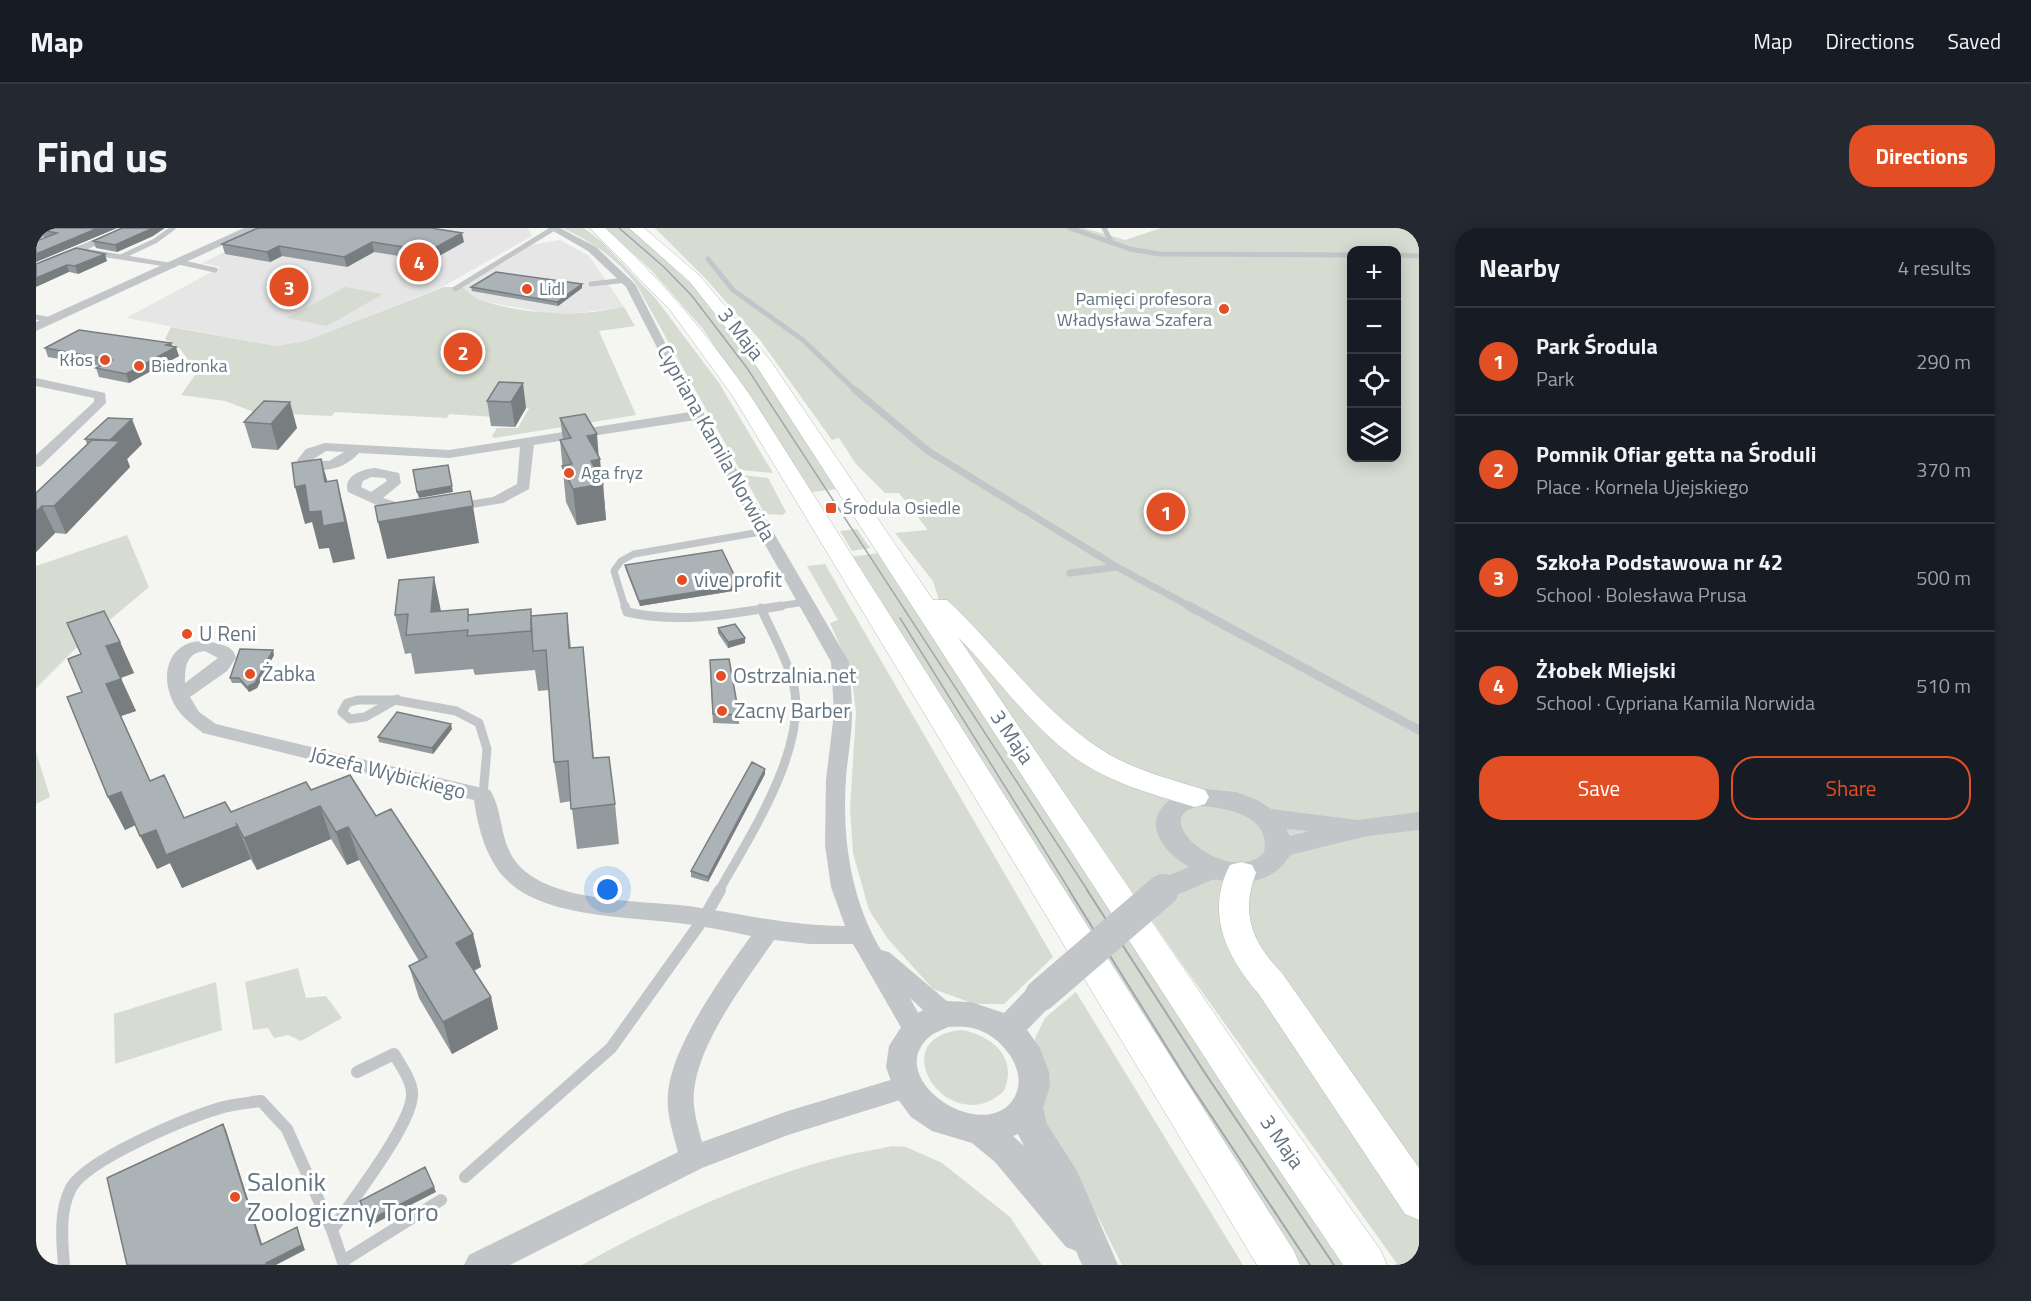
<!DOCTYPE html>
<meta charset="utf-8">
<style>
:root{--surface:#171b24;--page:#242831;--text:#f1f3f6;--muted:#9ea1a6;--line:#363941;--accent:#e24f24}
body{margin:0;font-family:"Titillium Web",sans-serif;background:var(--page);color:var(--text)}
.controls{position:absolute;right:18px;top:18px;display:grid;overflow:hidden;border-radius:12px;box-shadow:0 3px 15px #0003}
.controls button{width:54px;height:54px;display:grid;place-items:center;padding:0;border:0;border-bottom:2px solid var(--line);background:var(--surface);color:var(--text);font:30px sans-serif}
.you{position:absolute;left:572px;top:662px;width:21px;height:21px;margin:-15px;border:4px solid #fff;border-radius:50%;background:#1a73e8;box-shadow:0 0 0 9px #1a73e833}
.badge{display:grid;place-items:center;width:39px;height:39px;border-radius:50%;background:var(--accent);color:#fff;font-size:20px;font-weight:700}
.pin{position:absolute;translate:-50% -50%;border:3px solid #fff;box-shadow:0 2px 6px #0006}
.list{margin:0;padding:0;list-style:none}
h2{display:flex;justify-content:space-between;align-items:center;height:78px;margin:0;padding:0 24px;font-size:26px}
h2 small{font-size:20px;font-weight:400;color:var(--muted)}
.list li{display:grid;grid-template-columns:39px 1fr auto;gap:18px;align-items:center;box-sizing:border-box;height:108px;padding:0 24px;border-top:2px solid var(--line)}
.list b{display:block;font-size:22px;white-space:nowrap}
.list p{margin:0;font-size:20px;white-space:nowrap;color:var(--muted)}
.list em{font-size:20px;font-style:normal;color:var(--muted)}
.actions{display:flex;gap:12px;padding:18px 24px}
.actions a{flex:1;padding:14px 0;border:2px solid var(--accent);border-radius:24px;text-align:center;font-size:21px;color:var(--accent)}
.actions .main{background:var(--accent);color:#fff}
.icon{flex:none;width:33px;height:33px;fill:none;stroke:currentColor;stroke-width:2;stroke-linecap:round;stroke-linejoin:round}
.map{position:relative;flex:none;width:1383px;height:1037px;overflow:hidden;border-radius:24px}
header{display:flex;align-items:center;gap:36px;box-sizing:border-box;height:84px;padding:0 30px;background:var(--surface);border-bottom:2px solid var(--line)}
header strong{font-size:28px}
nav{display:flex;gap:33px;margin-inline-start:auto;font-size:21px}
.intro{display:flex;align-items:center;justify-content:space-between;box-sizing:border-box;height:144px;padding:0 36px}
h1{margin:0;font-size:42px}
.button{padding:15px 27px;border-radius:24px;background:var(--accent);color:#fff;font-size:21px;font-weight:700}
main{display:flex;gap:36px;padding:0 36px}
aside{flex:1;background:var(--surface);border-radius:24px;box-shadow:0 3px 15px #0003}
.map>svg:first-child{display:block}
.built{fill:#e5e6e5}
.green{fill:#d6dcd2;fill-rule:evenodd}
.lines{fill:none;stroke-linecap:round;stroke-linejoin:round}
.secondary-casing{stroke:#b4babe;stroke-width:1}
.service-far3{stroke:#c2c6c9;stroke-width:5}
.service-far2{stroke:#c2c6c9;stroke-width:7}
.service-far1{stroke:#c2c6c9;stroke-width:9}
.service{stroke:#c2c6c9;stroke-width:12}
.minor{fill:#c2c6c9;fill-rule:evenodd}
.tertiary{fill:#c2c6c9;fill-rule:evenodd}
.secondary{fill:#fff;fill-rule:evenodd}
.tram-far1{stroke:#a1a7ac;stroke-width:1.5}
.tram{stroke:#a1a7ac;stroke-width:2}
.tertiary-bridge-far1{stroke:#c2c6c9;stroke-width:24}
.tertiary-bridge{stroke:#c2c6c9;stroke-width:32}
.wall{fill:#939a9d}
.shaded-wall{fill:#787d80}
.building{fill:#abb3b7;stroke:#787d80;stroke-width:1.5}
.poi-dot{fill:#e24f24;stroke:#fff;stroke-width:2}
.labels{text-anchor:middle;stroke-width:6;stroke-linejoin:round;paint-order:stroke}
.far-poi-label{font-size:18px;fill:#647582;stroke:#fff;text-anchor:start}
.street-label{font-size:21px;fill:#647582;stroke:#fff}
.poi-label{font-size:21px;fill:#647582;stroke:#fff;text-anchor:start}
.near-poi-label{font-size:26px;fill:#647582;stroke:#fff;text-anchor:start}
</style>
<header>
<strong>Map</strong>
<nav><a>Map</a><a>Directions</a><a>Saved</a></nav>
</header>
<div class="intro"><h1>Find us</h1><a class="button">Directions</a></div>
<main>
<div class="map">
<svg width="1383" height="1037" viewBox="0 0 1383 1037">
<rect width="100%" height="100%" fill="#f5f5f1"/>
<path class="built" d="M238 0H492L496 8 406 59 269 113 240 118 90 90 185 39 166 35Z
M524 12 553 28 588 79 542 85H511L451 74 431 65 427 59 495 17Z"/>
<path class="green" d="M526 0H548L566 14 620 71 683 155 737 245 704 242 600 56C581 31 554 12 526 0Z
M568 0H593L661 61 709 120 802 261 775 264 667 101 614 41Z
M619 0H1047L1089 12 1125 0H1383V1037H1362L1146 736 909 392 897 353 859 305 892 302 863 265H849L820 236 803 210 796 212 724 112 669 50ZM1316 22H1360V230H1316Z
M309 59 347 66 291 98 251 90Z
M408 59H427C441 81 516 87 542 85 557 85 573 81 588 79L599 98 563 103 600 187 458 210 456 208 461 200H482L493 180 466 178 458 189 413 186 411 190 299 184 296 188 253 186 245 194 189 173 145 167 161 144 145 122 129 111 135 99 240 118 269 113Z
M707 247 732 250 750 284 746 287 729 286Z
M821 301 834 320 816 323 804 303Z
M91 307 113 359 38 422 0 460V338Z
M844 325 1313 1037H1256L813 329Z
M789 336 1017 729 968 776H939L897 761 852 711 833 682 817 625 814 581 820 485 815 442 794 395 802 392 771 338Z
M0 524 14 569 0 576Z
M262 740 270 770 290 768 306 790 265 813 252 807 238 810 232 800 217 802 209 754Z
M180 754 186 802 79 836 78 786Z
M1040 764 1207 1037H1086L1063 991 1005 897 999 810 1009 790Z
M926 802C957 808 982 830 968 863 913 914 844 809 926 802Z
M856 918 870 919 906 935 974 989 1006 1037H546C625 993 718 950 807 928 823 924 839 922 856 918Z"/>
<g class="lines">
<defs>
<path id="secondary" d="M554 0H569C625 51 673 108 716 170L1258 1023 1264 1037H1221L698 170 635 83Z
M593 0H608L663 47 734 132 897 372H911C963 420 1006 484 1066 522 1097 542 1134 551 1169 562L1173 569 1169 576 1159 579C1122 568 1081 557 1048 536 998 504 963 451 922 409L1227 857 1345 1023 1351 1037H1307L1201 879 721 139 653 53Z
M1205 634 1216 637 1220 645C1204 687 1217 715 1246 745L1383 940V992L1369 986 1222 765C1190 728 1169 684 1194 637Z"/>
</defs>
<use href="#secondary" class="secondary-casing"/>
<path class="service-far3" d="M1034 0 1094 21 1123 26 1316 27
M1068 0 1076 15
M1360 27 1383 28
M87 28 119 13 137 0
M672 31 697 62 767 112 821 164
M143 34 179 42
M555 56 591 52
M419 61 518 0
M0 89 15 92"/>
<path class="service-far2" d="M819 162 892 223 1081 339 1155 379
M1034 345 1081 339
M589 379 578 343 585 333 598 326 730 303
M736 379 769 374"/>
<path class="service-far1" d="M589 378 591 384C643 396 694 386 745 378
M1153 378 1383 502
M322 472H359L329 489 314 491 306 484 311 475Z
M359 472 420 483 443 495 451 521 447 567
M359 472 361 471
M683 663C713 609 776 515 756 451 749 427 735 403 725 380"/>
<path class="service" d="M429 949 575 820 668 690 684 662
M296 1002C315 974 374 899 376 868 377 854 365 838 358 826L321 844
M307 1033 405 972
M28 1037C26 1012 23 983 35 960 51 931 151 890 184 880 197 876 211 875 225 873L251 901 296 1002 308 1037"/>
<path class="minor" d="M87 0H100L52 21 135 35 139 36V40L42 25 0 42V35Z
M512 0H524L560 19 599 56 645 146 813 434C814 451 816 468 816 485 816 506 812 527 810 549 806 609 814 670 845 722L853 724 918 779 921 786 918 793C900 800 887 781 874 770L891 801 888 808 879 812 870 808 817 716H774L738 712C710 753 663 813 658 863 656 880 662 898 666 914L752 883 871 847 880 851 884 859 880 867 752 907 666 940 474 1037H428L433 1027 642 924C637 905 630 885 632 865 636 817 687 747 715 708 691 703 667 698 642 695 594 689 511 689 474 655 451 635 442 601 438 572L167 505C155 496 142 486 136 472 120 435 144 403 183 416 193 419 197 420 200 430L191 443 154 469 163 484 180 496 454 562C470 588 461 621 490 644 530 676 611 672 659 679 710 687 757 698 809 698L795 659 789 617 790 552 798 485 795 434 659 192 498 217 493 261 467 275 412 284 407 283 405 280 407 277 457 269 481 256 484 219 413 230 323 225C309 241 288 245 268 240L261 232 270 221 289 215 413 222 654 184 590 59 552 23ZM290 223 308 224 293 233 276 232ZM169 423 182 430 149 455C149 439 150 425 169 423Z
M0 150 69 165 70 175 5 238 0 239V227L58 174V170L0 158Z
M339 240 363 245 365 255 347 270 382 281 385 284 382 287 356 284 312 264C306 248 327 241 339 240ZM335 249 349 250 351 253 335 264 325 259 327 253Z"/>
<path class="tertiary" d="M208 0H224L0 103V94Z
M1159 560 1200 564 1221 572 1235 581 1322 592 1383 584V602L1331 608 1254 627C1242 649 1219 656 1194 654 1188 654 1182 650 1176 652 1158 658 1139 673 1119 667L1115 660 1119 653 1153 639C1110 613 1106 576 1159 560ZM1162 578C1188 579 1236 587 1228 624 1202 657 1126 605 1149 584 1152 581 1158 580 1162 578ZM1250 601 1273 603 1254 608Z
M1005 755 1016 758 1020 767 1016 776 991 802 1004 820 1013 844 1014 858 1007 880 1011 896 1041 943 1082 1037H1046L1040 1023 1030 1019 959 934 936 915 896 903 875 889 861 870 850 839 853 818 871 790 898 777 909 773 935 774 968 785 994 758ZM912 799C922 799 931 798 940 801 967 809 996 846 976 873 945 915 848 852 892 810 897 805 906 802 912 799ZM982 906 988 918 977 908Z"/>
<use href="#secondary" class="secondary"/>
<path class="tram-far1" d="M583 0 628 39 656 68 711 140 1052 663
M864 390 1034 663"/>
<path class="tram" d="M1033 662 1150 850 1274 1037
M1051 662 1167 842 1298 1037"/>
<path class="tertiary-bridge-far1" d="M1125 663 1129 660"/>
<path class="tertiary-bridge" d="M1005 767 1127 662"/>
</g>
<path class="wall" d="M0 0H81L0 34 10 9 0 8Z
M222 0 428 14 394 33 338 24 311 39 246 28 234 34 189 26 186 16Z
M117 8 81 24 60 20 57 13Z
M71 33 42 46 0 36Z
M435 59 546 60 522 78 436 63Z
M135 115 136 118 143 128 93 155 63 149 60 140 64 138 12 129 9 120Z
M463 154 490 180 479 199 455 198 451 173Z
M228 173 261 200 242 222 216 220 208 194Z
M524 190 563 229 567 256 570 292 541 297 530 274 524 212H527Z
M49 211 106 216 91 231 94 239 30 306 19 305 0 324V265L51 216Z
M589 337 703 357V362L604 378 590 342Z
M432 381 433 387 495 388 531 385 535 420 547 419 558 530 579 576 583 616 541 621 535 573 524 575 518 534 513 462 502 463 499 442 439 447 437 441 379 446 375 425 369 426 359 387Z
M682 400 709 415 692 420 682 405Z
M84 414 98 445 85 450 100 483 85 488 114 553 148 590 195 584 275 562 340 588 437 706 445 739 438 743 455 769 462 801 416 826 383 770 373 738 383 733 323 632 311 637 295 611 221 642 214 630 215 631 146 660 134 635 121 641 100 597 89 602 72 569 46 464Z
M238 427 221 460 213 464 205 455H196L194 450Z
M674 441 703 487V496L677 495Z
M416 501 397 526 343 514 342 509Z
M729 546 672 654 655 649V643Z"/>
<path class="shaded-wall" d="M62 0H81L0 34V26Z
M117 0H129L117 8 81 24 79 17Z
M426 5 428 14 394 33 393 23Z
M336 14 338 24 311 39 308 29Z
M243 18 246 28 234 34 231 24Z
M69 26 71 33 42 46 39 38Z
M31 37 33 44 0 59V50Z
M546 56V60L522 78 521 74Z
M135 115 137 121 140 119 143 128 93 155 90 146Z
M487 155 490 180 479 199 475 174Z
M254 174 261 200 242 222 235 196Z
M96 191 106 216 91 231 94 239 30 306 18 278 74 212Z
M561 206 563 232 564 231 566 256H567L570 292 541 297 537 261 551 208Z
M285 231 295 266 289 254Z
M301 252 310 289 319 331 297 335 293 320 283 321 276 294 269 296 259 259Z
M416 258 417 264 383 270 381 264Z
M6 278 19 305 0 324V284Z
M437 278 443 315 351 331 342 294Z
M398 349 406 388 395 384Z
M703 357V362L604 378 603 373Z
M709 410V415L692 420V414Z
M84 414 98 445 84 450 70 418Z
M237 422 238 427 221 460 213 464 211 459Z
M85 451 100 483 85 488 129 586 70 456Z
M415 496 416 501 397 526 396 520Z
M729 541V546L672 654V649Z
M85 564 101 596 89 602 72 569Z
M284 578 295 611 221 642 208 610Z
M201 598 215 631 146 660 134 635 121 641 104 608 120 602Z
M312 599 323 632 311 637 300 604Z
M437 706 445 739 428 747 420 715Z
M455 769 462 801 416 826 407 794Z
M187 896 190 902 228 1022 225 1017Z
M398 959 400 964 334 998 332 993Z
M261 999 263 1005 269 1022 240 1037H231L230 1035Z"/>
<path class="building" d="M0 0H62L0 26V13L21 5 0 1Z
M86 0H117L79 17 57 13Z
M222 0H395L426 5 393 23 336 14 308 29 243 18 231 24 186 16Z
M40 20 69 26 39 38 31 37 0 50V36Z
M460 44 546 56 521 74 435 59Z
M43 102 135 115 130 117 140 119 90 146 60 140 76 132 9 120Z
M463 154 487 155 475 174 451 173Z
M228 173 254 174 235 196 208 194Z
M549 186 561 206 551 208 564 231 555 233 567 256 537 261 526 238 536 236 524 212 535 210 524 190Z
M72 190 96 191 74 212 49 211Z
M56 212 84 213 18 278H6L0 284V265Z
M285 231 289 254 301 252 309 294 287 298 285 283 273 284 269 257 259 259 256 235Z
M412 237 416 258 381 264 377 242Z
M434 263 437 278 342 294 339 278Z
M686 322 703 357 603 373 589 337Z
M398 349 395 384 432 381V394V387L495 381V403L431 408 432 402 370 407 372 386 359 387 363 352Z
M68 383 84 414 70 418 85 451 70 456 114 553 128 547 148 590 189 574 195 584 270 554 275 562 314 547 340 588 355 581 437 706 420 715 455 769 407 794 373 738 391 729 312 599 300 604 284 578 208 610 200 595 201 598 130 627 120 602 104 608 85 564 72 569 31 469 46 464 32 431 45 426 31 395Z
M531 385 533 420 547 419 557 530 573 529 579 576 535 581 532 533 518 534 510 422 497 423 495 388Z
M699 396 709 410 692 414 682 400Z
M204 421 237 422 219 455 211 459 203 450H194Z
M693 431 703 487 677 486 674 432Z
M361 484 415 496 396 520 342 509Z
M716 534 729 541 672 649 655 643Z
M187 896 225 1017 261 999 266 1017 230 1035 231 1037H91L71 950Z
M389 939 398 959 332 993 324 973Z"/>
<g class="poi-dot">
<circle cx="491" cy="61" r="6"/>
<circle cx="1188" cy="81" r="6"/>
<circle cx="69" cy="132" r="6"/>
<circle cx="103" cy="138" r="6"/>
<circle cx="533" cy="245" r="6"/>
<rect x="789" y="274" width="12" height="12" rx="3"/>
<circle cx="646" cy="352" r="6"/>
<circle cx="151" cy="406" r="6"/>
<circle cx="214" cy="446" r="6"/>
<circle cx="685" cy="448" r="6"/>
<circle cx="686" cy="483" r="6"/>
<circle cx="199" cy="969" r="6"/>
</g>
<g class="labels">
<g class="far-poi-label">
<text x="503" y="67">Lidl</text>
<text x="1176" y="77" text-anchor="end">Pamięci profesora<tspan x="1176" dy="21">Władysława Szafera</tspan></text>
<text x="57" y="138" text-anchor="end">Kłos</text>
<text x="115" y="144">Biedronka</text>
<text x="545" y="251">Aga fryz</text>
<text x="807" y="286">Środula Osiedle</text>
</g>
<g class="street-label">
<text transform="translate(705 106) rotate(52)" y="7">3 Maja</text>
<text transform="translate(680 215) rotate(61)" y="7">Cypriana Kamila Norwida</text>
<text transform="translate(976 509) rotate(56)" y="7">3 Maja</text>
<text transform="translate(352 545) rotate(14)" y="7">Józefa Wybickiego</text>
<text transform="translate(1246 914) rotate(55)" y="7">3 Maja</text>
</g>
<g class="poi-label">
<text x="658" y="359">vive profit</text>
<text x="163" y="413">U Reni</text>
<text x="226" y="453">Żabka</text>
<text x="697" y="455">Ostrzalnia.net</text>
<text x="698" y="490">Zacny Barber</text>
</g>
<g class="near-poi-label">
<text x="211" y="963">Salonik<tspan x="211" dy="30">Zoologiczny Torro</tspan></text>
</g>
</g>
</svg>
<div class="controls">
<button>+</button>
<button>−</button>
<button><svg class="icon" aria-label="locate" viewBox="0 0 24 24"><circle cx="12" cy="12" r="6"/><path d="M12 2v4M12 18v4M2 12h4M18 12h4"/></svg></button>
<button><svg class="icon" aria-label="layers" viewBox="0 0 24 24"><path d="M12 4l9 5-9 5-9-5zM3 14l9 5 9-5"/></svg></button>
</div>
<div class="you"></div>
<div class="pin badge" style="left:1130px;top:284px">1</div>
<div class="pin badge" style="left:427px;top:124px">2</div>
<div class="pin badge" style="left:253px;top:59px">3</div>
<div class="pin badge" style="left:383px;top:34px">4</div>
</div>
<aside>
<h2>Nearby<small>4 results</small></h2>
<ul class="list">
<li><span class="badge">1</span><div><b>Park Środula</b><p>Park</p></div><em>290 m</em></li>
<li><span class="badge">2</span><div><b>Pomnik Ofiar getta na Środuli</b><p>Place · Kornela Ujejskiego</p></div><em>370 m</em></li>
<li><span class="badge">3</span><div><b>Szkoła Podstawowa nr 42</b><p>School · Bolesława Prusa</p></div><em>500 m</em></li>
<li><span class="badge">4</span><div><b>Żłobek Miejski</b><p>School · Cypriana Kamila Norwida</p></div><em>510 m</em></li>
</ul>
<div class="actions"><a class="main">Save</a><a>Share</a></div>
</aside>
</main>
